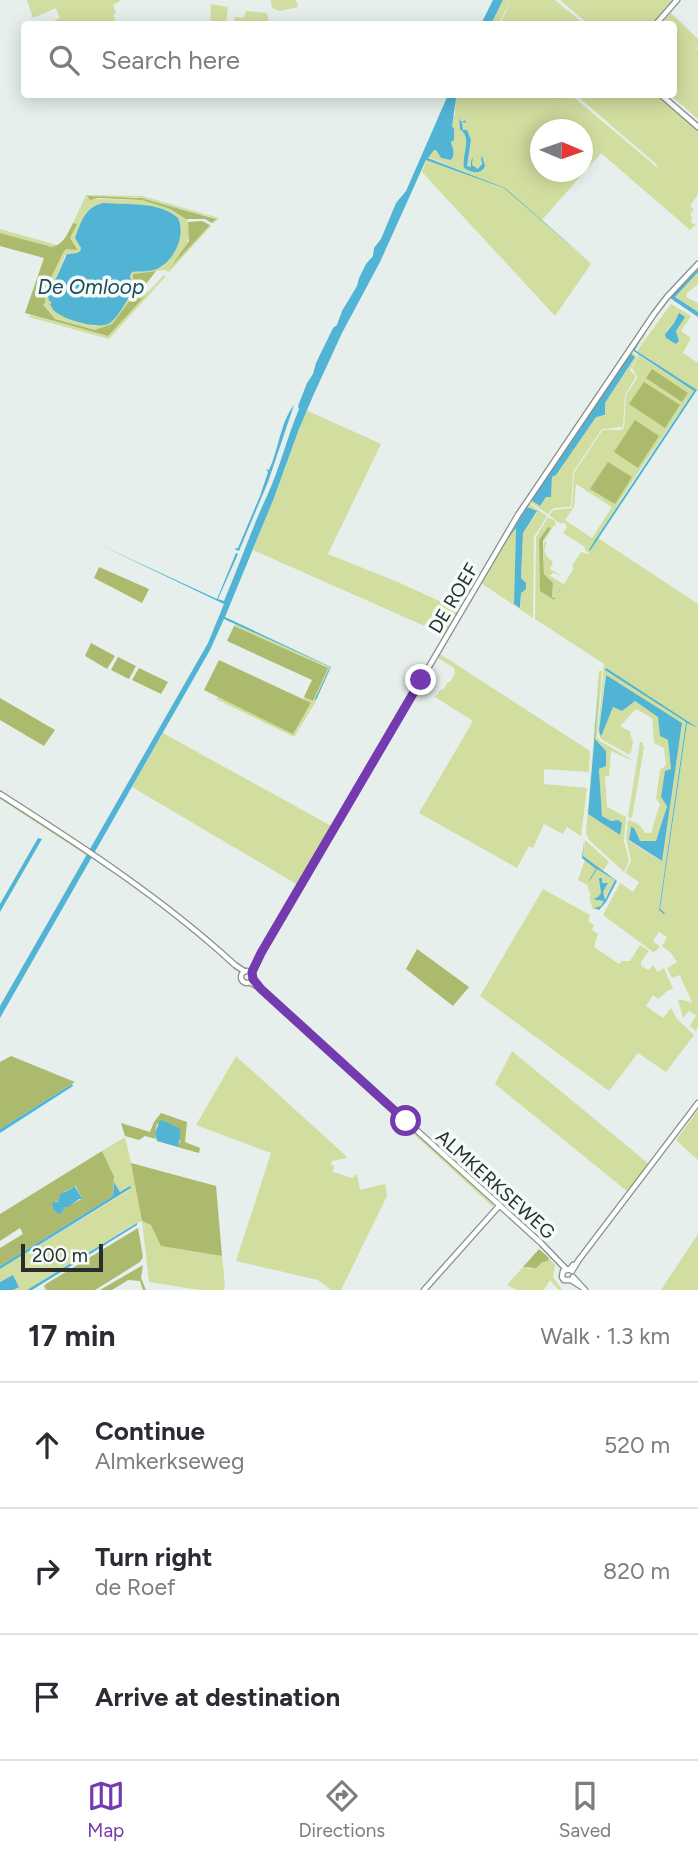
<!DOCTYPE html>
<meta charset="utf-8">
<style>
:root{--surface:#fff;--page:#f2f2f3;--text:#2b2b33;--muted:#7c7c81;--line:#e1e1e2;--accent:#743ab0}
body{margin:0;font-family:Figtree,sans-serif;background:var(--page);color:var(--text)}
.compass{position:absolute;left:530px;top:119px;width:63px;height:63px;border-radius:50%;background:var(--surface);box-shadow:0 4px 18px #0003;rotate:92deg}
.scale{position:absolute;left:21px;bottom:18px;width:82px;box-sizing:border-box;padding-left:7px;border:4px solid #2a2d2c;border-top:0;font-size:19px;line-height:24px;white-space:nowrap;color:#2a2d2c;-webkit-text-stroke:5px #f3fcf8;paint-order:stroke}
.stop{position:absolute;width:21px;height:21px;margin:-16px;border:5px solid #743ab0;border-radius:50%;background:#fff}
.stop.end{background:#743ab0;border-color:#fff;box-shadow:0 2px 7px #0008}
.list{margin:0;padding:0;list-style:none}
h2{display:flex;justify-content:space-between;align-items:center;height:91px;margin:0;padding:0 28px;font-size:30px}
h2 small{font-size:23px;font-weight:400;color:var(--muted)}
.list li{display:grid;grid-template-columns:46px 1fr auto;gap:21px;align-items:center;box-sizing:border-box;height:126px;padding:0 28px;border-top:2px solid var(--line)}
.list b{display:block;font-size:26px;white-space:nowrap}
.list p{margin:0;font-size:23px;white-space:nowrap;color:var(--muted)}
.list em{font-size:23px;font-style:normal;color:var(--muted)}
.icon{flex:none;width:38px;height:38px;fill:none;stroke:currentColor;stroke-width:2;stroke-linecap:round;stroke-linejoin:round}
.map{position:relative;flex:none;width:698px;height:1290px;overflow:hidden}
.search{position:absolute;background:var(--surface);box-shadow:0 4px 18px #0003;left:21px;right:21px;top:21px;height:77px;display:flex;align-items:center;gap:18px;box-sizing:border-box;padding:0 24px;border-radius:7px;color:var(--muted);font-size:26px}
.sheet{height:469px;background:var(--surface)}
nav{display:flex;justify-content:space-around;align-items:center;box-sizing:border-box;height:98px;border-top:2px solid var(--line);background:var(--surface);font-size:19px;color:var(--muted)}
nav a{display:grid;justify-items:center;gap:4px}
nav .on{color:var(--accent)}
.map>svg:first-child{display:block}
.green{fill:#d2dea0;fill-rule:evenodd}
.forest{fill:#acba6d;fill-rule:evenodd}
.water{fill:#51b4d5}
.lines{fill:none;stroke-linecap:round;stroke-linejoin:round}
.minor-casing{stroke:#868e8b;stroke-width:7}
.minor{stroke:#fff;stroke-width:4.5}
.route{stroke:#743ab0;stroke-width:9}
.labels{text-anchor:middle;stroke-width:7;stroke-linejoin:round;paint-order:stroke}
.street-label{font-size:19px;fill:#2a2d2c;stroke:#f3fcf8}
.water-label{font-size:21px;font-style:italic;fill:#1f4a59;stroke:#f3fcf8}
</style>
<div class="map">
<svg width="698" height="1290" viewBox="0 0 698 1290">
<rect width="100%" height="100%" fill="#e6efeb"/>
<path class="green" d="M27 0H121L113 5 116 13 113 15 117 24H47L60 18 56 8 33 18Z
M271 0H296L298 7 279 11 272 8Z
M503 0H555L584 24H500L511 1 498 24H491Z
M560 0H674L654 24H588Z
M211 4 228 7 226 24H210Z
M246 11 267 13 269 24H233L235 17 244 18Z
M671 13 698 39V46L696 49H698V119L670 95 674 94V24H661Z
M456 94 571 95 659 169 656 164 576 95H658L698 130V194L690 206 694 209 690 214 692 217 691 223 696 224 690 230 601 153 542 220 591 264 555 316 422 172 427 159 487 181 428 157 434 150H436L441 158 451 160C456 153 451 147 451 141L454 140V129L452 126V118L455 116ZM459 118 460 123 465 119 466 123 462 122 463 130 467 131 471 140 467 166 471 167V161L473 157 472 165 478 169 481 167V158L482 157 485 166C481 175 472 173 464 168 461 154 473 139 460 129ZM540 130H582V172H540Z
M86 195 142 196 219 218 213 224 215 218 137 197H87L93 199 142 200 170 209 187 219C194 243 182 251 169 268L210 225 211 226 169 272 164 270 133 274V282L148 292 164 275 166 276 109 339 29 317 30 315 108 336 140 299 133 296 112 324 96 330 55 319 43 303 45 302 46 288 63 253 66 249H78L70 238 76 224 73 223ZM101 204C123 204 159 202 176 216 192 230 169 265 154 270 147 272 139 271 132 272L130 276 133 291 112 321 95 326 58 314 48 296 65 256 68 253H77L80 251 81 248 75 238C81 223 84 207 101 204Z
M0 229 57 245 52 247 0 233Z
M698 272V284L687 293 686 297 698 303V312L675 297Z
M671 304 691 316 681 331 691 338 683 353 698 363V391L637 351ZM677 316 684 317 676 331 679 341 677 344 666 338V331L674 323Z
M642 333 646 335 636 350 644 336 632 350 637 358 630 370 635 375V378L625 395 623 427 602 429 573 472 571 506 569 507 554 508 548 514 531 503 530 500ZM631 353 635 357 605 403V416H596L556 475 552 477 551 496 546 497 540 506 532 500Z
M636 353 694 391 637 474 589 550 590 551 598 538 698 604V1026L696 1031 690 1026 696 1015 689 1011 683 1018 678 1000H683L692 1003C689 993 683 985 680 975L672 978 667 968 677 962 671 953 662 946 667 937 659 932 653 941 660 947 656 951 653 952 603 915 620 883 633 892 639 882 625 873 631 861 626 838 628 820C635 821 642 826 645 833H651L660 804 656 799 660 770 666 765 664 748 654 743 652 718 636 709 620 726 631 732 630 734 633 741 631 753 628 754 601 739 598 732 604 664 535 619 536 537 548 517 555 521 556 526 554 525 545 541 547 542C542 552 545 556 553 562L550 569 561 576 553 573 550 576 564 584 574 568 572 566 581 552 588 554 589 553 585 550V547L563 533 567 527 565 523H559L549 515 554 510 572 508 574 473 602 431C609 427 618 433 624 428L626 395 637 378 636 375 632 368 638 357ZM576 484 612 507 592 538 565 520 574 507ZM551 529C540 545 543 556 544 574L553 583 552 597 555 598 560 589 561 590 554 600 540 590 539 540ZM605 676 682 723 661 861 629 841 631 828 640 841H656L667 805 661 797 671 769 668 740 660 736 659 717 635 701 622 711 613 707 601 737 599 730ZM635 688 687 722 660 909 665 913 659 910 686 721Z
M306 410 381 444 328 554 400 583 459 610 445 635 253 550 278 488Z
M530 504 547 516 534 537 533 618 481 583 526 505ZM527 507 537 512 523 533 521 578 524 581 521 593V607L514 604 516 526Z
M235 624 330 667 315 703 294 737 216 699 218 697 293 733 311 704 303 699 304 697 313 701 327 668 234 626Z
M440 654 590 751 589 772 544 769V784L587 788 581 836 567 827 563 834 544 824 533 848 529 846 517 868 419 813 473 721 435 697 441 689 443 690 448 682H450L455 673 454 668 438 658Z
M599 671H602L597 737 600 741 631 759V760L611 751 609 777 605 776 607 807 626 817 624 841 629 861 624 872 589 840 586 833ZM594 739 605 749 606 765 599 769 602 816 611 822 618 820 620 835 588 814Z
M163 733 333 827 298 885 132 787Z
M640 742H642L644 748 632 818 628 817Z
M0 795 88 852 86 855 0 799Z
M585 840 609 862 603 871 583 856Z
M585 860 615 880 604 900 603 892 608 883H605L606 885 602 889V880L600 882 601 893 598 897 594 898 599 901H604L601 906 593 910 589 897 591 896 587 885 578 880Z
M543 889 590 915 588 921 594 925 592 930 598 934 594 947 619 964 622 961H630L640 945 649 951 641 962V966L649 970 653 965 658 972 664 968 673 989 667 991 658 999 653 995 646 1006 663 1018 671 1008 677 1019 694 1035 666 1072 638 1053 609 1091 480 996Z
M256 988 493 1203V1207L264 997Z
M512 1051 649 1164 628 1192 495 1084Z
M236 1056 345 1155 347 1158 332 1161 331 1165H334L333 1172 352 1178 357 1174 360 1190 385 1184 387 1196 341 1290H331L318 1280 236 1261 271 1153 196 1125Z
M698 1110V1160L676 1140Z
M125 1137 135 1179 142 1221 151 1225 162 1246 222 1256 225 1285 224 1290H200L149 1282 142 1221 133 1225 27 1290H13L19 1286 13 1275 0 1282V1269L131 1189 120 1192 114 1182V1175L102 1151Z
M698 1234V1290H661Z
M549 1258 555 1265 553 1277 562 1290H559L550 1280 544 1290H517L507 1285 523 1267 530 1269 543 1261H548Z"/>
<path class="forest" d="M87 196 141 198 216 219 212 223 205 219H186L170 209 142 200 98 198 90 200Z
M202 221 210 225 170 268 189 241 188 222Z
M73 223 77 224 70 238 78 250 66 249 63 253 46 288 45 303 43 304 55 319 95 330 112 324 133 296 140 299 145 296 108 336 25 313 44 258 0 246V233L52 247C64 244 68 233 73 223Z
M156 271 143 288 133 282V274Z
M652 369 688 393 682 402 646 378Z
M644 382 680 405 665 428 629 404Z
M635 420 659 436 638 468 614 452Z
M608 462 632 477 615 504 590 489Z
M548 527 551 528 543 541V557L544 574 553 583 552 597 555 598 560 589H561L554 600 540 591 539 540Z
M99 567 149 589 142 603 94 578Z
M234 626 328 668 313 701 304 697 312 680 227 641Z
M91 643 115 656 107 669 85 656Z
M118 657 136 666 129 679 111 670Z
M219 660 311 703 293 734 204 690Z
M139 668 168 682 161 694 132 680Z
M0 698 55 730 44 746 0 720Z
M417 949 469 987 453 1006 406 969Z
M11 1056 75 1082 0 1129V1062Z
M161 1113 187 1122 185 1142 200 1148 199 1153 177 1147 180 1142V1130L166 1122 157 1124 155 1133 156 1139 145 1136 139 1140 125 1136 121 1123 150 1132 154 1122Z
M102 1151 114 1176 113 1196 0 1266V1248L23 1234 20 1228 0 1241V1214ZM75 1185 83 1200C76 1199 72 1206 65 1207L61 1214 52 1207 56 1201H59L65 1191 73 1188Z
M131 1163 216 1186 222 1256 161 1246 151 1225 142 1221Z
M138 1228 143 1257 140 1262 95 1290H46L44 1286 46 1284Z
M539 1249 549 1258 548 1261 542 1262 536 1268 523 1267Z
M143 1265 141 1278 146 1290H143L140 1281 128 1280 112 1290H100Z"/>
<path class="water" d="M493 0H503L491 24H481Z
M448 95H456V99L452 126 454 129V140L451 142C452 147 456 153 451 160L441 158 436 150H434L428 158 505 188 600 271 504 188 426 160 380 262 342 333 313 396 299 429 274 498 225 617 331 667 316 700 315 699 330 667 224 619 210 650 0 1018V1006L208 643 224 604 98 544 217 599 236 553 238 554 218 599 224 601C239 566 251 530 267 496 280 468 287 437 299 409L298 406 307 383 313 374 316 363 333 328 337 325 342 311 357 286 359 278 366 264 373 256 374 248 381 239 396 203 406 191Z
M459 118 461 122 465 120 466 123 462 122 463 130H467L471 140 467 166 471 167V161L473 157 472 165 478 169 482 164 481 158 482 156 485 166C481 175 472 173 464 168 461 154 473 139 460 129Z
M104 203C128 205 159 201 178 218 187 235 173 264 154 270 147 272 139 271 132 272L130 276 133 291C126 301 119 316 110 323 100 330 66 320 57 313 53 310 52 308 50 304L52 302 49 301 48 296 67 254 77 253 80 251 81 248 75 238C81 222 85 206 104 203Z
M698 269V272L675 297 698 312V317L670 298Z
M679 313 685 317 676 331 679 341 676 344 666 338 665 334 674 323Z
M644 334 635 350 697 390 590 551 589 550 595 540 694 391 632 350Z
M630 353 635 357 605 403V415L596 417 556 475 552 477 551 497H546L540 506 531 500Z
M294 405 268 482 239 551 234 549 238 548 260 496 268 472 266 469 269 470C279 449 280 423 294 405Z
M527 507 537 511 523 533 521 578 526 583V589L521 593 520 608 514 604 516 528 507 540Z
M606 668 698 728 687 723 660 909 665 913 664 914 659 910 686 722 605 670Z
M600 672 595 739 606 751V766L599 769 602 816 611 821 618 820 622 823 620 835 588 814Z
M606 675 682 723 662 861 629 840 631 827 634 828 640 841H656L667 806 661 797 665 771 671 769 668 740 660 736 658 717 635 701 622 711 613 707 601 737 599 730Z
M38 838 42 839 0 912V904Z
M584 841 583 856 617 881 606 902 599 910 594 908 601 906 604 901 596 900 594 898 598 897 601 893 599 878H602V883H608L603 892 605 900 615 880 597 869 589 882 591 877 582 873 591 877 596 869 582 858Z
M72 1084 73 1086 0 1133V1129Z
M160 1120 169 1123 180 1129V1138L178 1147 157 1141 155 1133Z
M114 1182 120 1192 130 1186 131 1188 0 1269V1266L113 1196Z
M74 1185 83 1200 79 1199 68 1207H65L61 1214C56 1213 52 1209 52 1203L59 1201 60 1194 73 1188Z
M137 1223V1225L32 1290H27Z
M13 1275 19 1287 13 1290H0V1282Z"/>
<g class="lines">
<defs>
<path id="minor" d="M656 24 677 0
M660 94 698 127
M0 794C83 847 162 898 235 965L244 971
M241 977a6 6 0 1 1 12 0a6 6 0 1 1-12 0Z
M252 972 261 953 518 515 654 314 667 297 698 264
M250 982 261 989 253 979
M261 989 541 1243 566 1269
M573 1265 570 1269 563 1271 562 1277 564 1280H571L582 1287
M572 1271 578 1261 698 1103
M573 1277 585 1290
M424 1290 499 1206"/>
</defs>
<use href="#minor" class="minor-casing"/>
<use href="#minor" class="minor"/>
</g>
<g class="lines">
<path class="route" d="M406 1121 261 989 253 979 252 972 261 953 421 680"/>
</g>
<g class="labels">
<g class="street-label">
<text transform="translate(453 598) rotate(-59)" y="7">DE ROEF</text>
<text transform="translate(496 1184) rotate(42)" y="7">ALMKERKSEWEG</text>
</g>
<g class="water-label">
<text x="91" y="294">De Omloop</text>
</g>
</g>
</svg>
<svg class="compass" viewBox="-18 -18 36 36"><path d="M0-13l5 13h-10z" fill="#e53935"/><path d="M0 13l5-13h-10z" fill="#7c7c81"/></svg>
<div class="scale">200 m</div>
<div class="stop" style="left:406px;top:1121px"></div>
<div class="stop end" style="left:421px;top:680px"></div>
<div class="search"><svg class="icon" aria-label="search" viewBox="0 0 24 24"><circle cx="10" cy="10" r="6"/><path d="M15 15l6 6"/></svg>Search here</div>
</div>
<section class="sheet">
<h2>17 min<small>Walk · 1.3 km</small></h2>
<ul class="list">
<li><svg class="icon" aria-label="ahead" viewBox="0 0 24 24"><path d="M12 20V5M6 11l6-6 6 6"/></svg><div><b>Continue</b><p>Almkerkseweg</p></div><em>520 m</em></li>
<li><svg class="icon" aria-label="right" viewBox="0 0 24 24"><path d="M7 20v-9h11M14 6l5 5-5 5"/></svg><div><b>Turn right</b><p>de Roef</p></div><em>820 m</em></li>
<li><svg class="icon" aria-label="arrive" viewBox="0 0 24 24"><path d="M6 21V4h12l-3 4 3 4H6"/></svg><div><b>Arrive at destination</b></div></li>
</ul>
</section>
<nav>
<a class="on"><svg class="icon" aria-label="map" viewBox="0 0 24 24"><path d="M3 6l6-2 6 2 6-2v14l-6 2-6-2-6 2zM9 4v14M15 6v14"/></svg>Map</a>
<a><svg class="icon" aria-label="directions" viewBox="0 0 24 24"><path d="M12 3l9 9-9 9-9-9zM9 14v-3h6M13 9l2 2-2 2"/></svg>Directions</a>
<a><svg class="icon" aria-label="saved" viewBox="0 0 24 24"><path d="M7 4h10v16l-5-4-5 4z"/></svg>Saved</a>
</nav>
